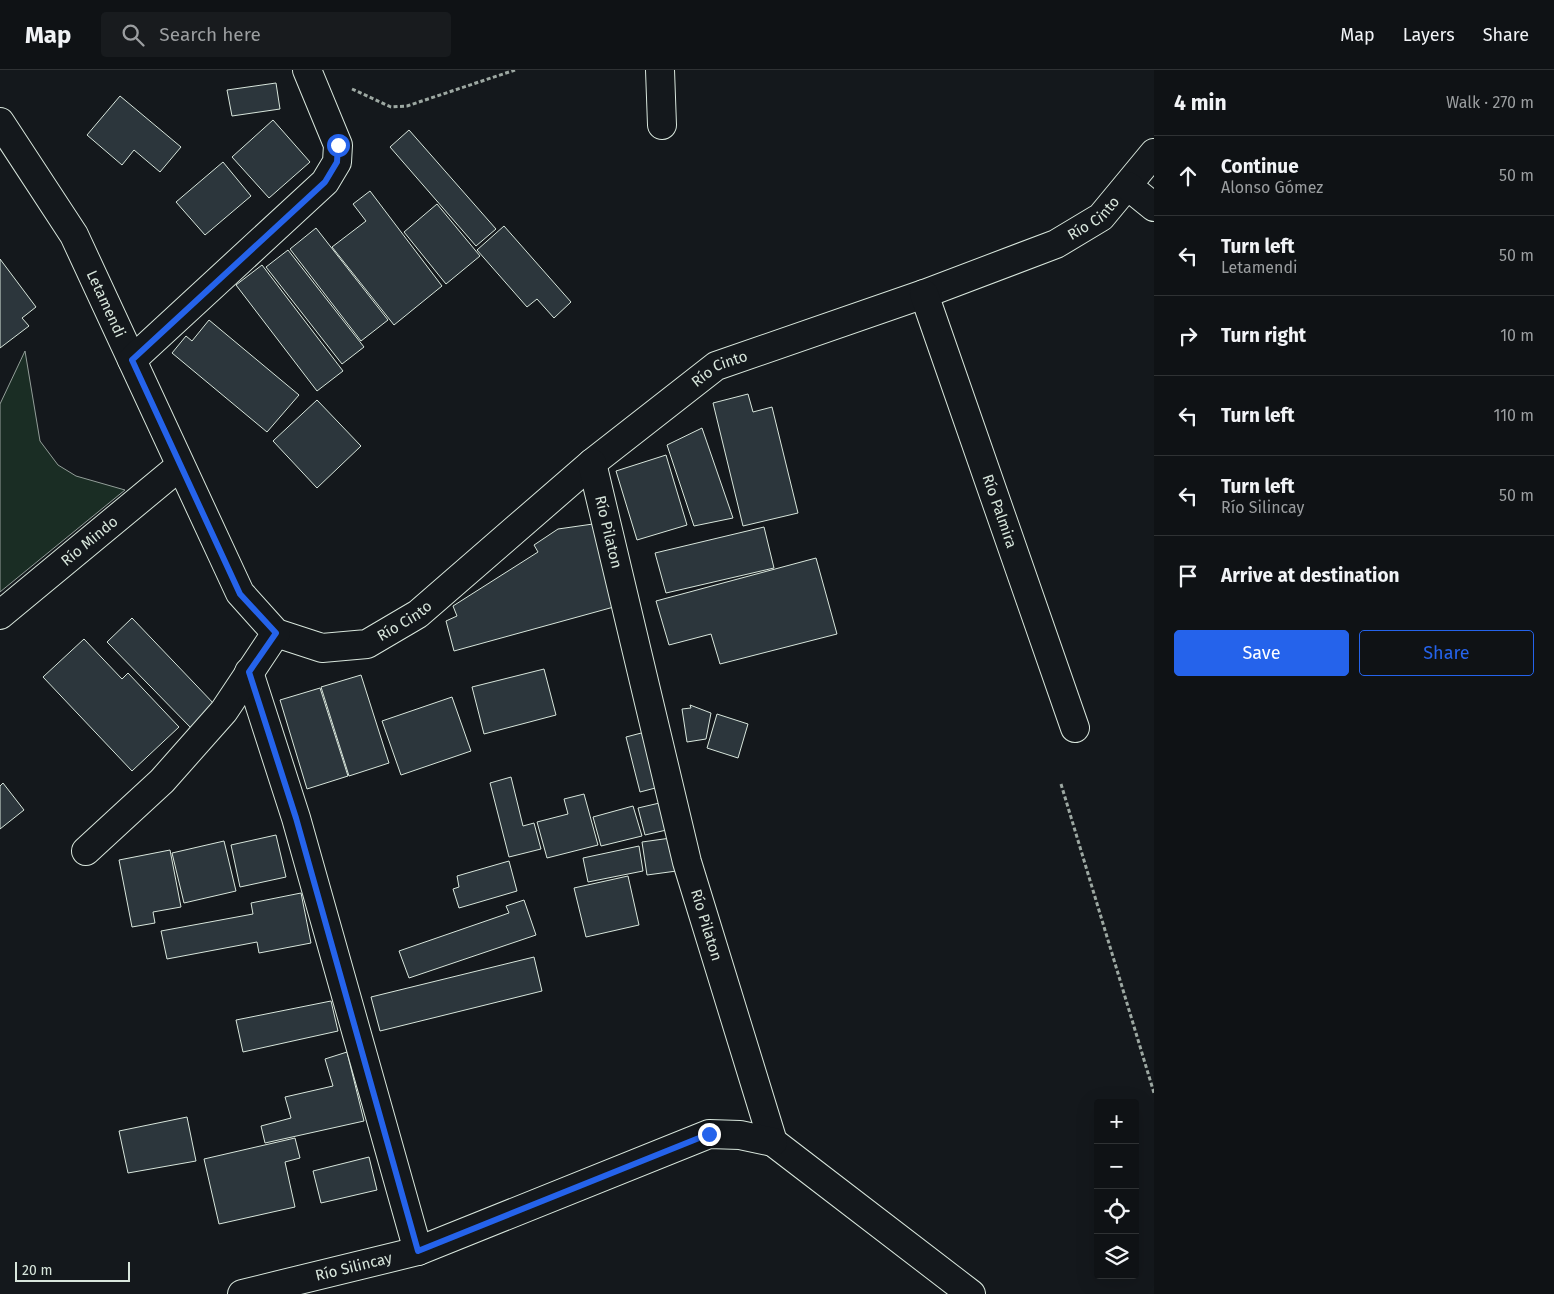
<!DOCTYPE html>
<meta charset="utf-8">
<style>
:root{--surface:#0f1215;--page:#181b1e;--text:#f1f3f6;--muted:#9b9ea0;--line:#2f3234;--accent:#2563eb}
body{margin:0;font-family:"Fira Sans",sans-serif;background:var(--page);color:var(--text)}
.controls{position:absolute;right:15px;bottom:15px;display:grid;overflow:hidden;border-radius:5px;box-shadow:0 5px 20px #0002}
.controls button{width:45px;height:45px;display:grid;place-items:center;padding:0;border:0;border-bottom:1px solid var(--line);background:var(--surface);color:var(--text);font:25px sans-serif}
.scale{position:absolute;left:15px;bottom:12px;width:115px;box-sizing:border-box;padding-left:5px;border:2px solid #d8e6dc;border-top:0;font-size:14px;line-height:18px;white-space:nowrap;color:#d8e6dc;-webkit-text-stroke:4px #14181c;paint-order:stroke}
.stop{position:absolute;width:15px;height:15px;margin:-11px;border:4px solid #2563eb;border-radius:50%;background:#fff}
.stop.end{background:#2563eb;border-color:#fff;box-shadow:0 1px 5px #0008}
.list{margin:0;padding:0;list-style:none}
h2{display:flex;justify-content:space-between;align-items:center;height:65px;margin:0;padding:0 20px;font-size:21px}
h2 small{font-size:16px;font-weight:400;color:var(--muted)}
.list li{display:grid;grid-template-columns:32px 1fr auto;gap:15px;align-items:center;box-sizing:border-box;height:80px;padding:0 20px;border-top:1px solid var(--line)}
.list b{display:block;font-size:19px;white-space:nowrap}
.list p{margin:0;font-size:16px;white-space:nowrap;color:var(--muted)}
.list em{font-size:16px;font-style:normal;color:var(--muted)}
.actions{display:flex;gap:10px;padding:15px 20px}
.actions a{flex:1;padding:11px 0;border:1px solid var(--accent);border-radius:5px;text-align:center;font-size:18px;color:var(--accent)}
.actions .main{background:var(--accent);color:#fff}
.icon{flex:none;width:28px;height:28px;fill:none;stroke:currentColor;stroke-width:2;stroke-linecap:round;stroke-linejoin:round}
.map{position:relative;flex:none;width:1154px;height:1224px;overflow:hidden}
header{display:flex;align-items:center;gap:30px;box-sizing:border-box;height:70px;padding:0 25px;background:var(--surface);border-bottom:1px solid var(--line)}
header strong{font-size:24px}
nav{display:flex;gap:28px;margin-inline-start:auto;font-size:18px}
.search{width:350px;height:45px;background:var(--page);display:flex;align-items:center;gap:12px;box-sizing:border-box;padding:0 18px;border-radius:5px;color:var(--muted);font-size:19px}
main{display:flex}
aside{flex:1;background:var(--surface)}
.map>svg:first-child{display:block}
.green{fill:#1a2d24;stroke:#939e99}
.building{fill:#2c363c;stroke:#d8e6dc}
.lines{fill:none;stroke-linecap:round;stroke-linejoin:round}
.minor-casing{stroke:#d8e6dc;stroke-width:30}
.path{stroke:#9da8a2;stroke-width:3;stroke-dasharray:4 2.5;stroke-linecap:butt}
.minor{stroke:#14181c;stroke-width:28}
.route{stroke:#2563eb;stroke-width:6}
.labels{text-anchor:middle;stroke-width:4;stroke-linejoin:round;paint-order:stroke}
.street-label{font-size:15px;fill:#d8e6dc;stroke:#14181c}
</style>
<header>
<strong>Map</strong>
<div class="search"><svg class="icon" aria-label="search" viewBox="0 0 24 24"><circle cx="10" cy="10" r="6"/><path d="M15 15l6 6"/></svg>Search here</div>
<nav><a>Map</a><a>Layers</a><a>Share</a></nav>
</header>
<main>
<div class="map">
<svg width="1154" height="1224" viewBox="0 0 1154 1224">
<rect width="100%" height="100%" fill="#14181c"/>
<path class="green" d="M25 281 40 371 58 395 76 406 125 420 0 522V334Z"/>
<path class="building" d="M276 13 280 39 232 46 227 20Z
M120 26 181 77 160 102 134 80 122 95 87 65Z
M273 50 310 92 269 128 232 87Z
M409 60 496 159 476 176 390 77Z
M223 92 251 126 205 165 176 132Z
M370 121 442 216 394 255 332 177 366 151 353 134Z
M437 134 480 186 446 214 404 162Z
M504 156 571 232 554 248 537 229 527 237 477 180Z
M316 158 388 250 361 271 290 179Z
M288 180 364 277 342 294 266 197Z
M0 189 36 237 22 248 29 256 0 278Z
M262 195 343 301 317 321 236 215Z
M209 250 299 325 267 362 172 283 186 266 192 271Z
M748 324 753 342 772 337 798 443 743 456 713 333Z
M317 330 361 376 317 418 273 371Z
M702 358 733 448 694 456 667 375Z
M666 385 687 455 637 470 616 401Z
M600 453 621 535 454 581 446 551 457 546 453 536 538 482 534 475 558 459Z
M764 457 774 498 666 523 655 483Z
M816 488 837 564 720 594 711 564 669 575 656 531Z
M132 548 216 636 192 659 107 572Z
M84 569 122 609 128 603 179 657 132 701 43 607Z
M544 599 556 645 484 664 472 617Z
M361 605 389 693 349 706 321 617Z
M320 618 348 706 307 719 280 630Z
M452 627 471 681 401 705 382 651Z
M690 635 711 643 706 669 687 672 682 639 691 638Z
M717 644 748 654 738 688 707 678Z
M649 661 663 716 640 722 626 667Z
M511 707 523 756 534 753 541 779 509 787 490 713Z
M3 713 24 740 0 759V716Z
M584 724 598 775 547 788 537 752 568 744 564 729Z
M668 731 675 758 645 765 638 738Z
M633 736 642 766 601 776 593 747Z
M276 765 286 807 240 817 231 775Z
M678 767 684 800 647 805 642 772Z
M224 771 236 821 184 833 172 783Z
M639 776 643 801 588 812 583 788Z
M170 780 181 837 153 842 155 853 132 857 119 790Z
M509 791 517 821 459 838 453 819 459 817 457 806Z
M628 806 639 855 586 867 574 818Z
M301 823 311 873 259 883 257 872 167 889 161 861 253 844 251 833Z
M524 830 536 865 409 908 399 881 509 843 506 836Z
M534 887 542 921 380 961 371 927Z
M331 931 338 961 243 982 236 950Z
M347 982 364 1051 265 1073 261 1056 291 1048 285 1027 333 1016 325 989Z
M187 1047 196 1091 128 1103 119 1061Z
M295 1068 300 1088 285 1092 295 1137 219 1154 204 1089Z
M369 1087 377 1120 321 1133 313 1101Z"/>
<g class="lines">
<defs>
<g id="minor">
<path d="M660 0 662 55"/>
<path id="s1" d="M0 52 74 165 240 523 276 563 322 578 367 574 418 544 592 393 716 296 924 224 1056 174 1101 147 1154 83"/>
<path d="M1128 116 1154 137"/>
<path id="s2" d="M924 224 1075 658"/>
<path d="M132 290 325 112 337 92 338 75 307 0"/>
<path id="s3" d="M592 393 687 792 773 1072 971 1224"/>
<path id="s4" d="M0 545 180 396"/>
<path d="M249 602 296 748 418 1181"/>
<path d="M86 781 162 711 224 641 276 563"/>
<path id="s5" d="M242 1224 418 1181 709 1064 740 1065 773 1072"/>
</g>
</defs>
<use href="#minor" class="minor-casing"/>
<path class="path" d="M352 19 391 37 407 36 515 0
M1061 714 1154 1023"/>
<use href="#minor" class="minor"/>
</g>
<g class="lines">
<path class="route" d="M338 75 337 92 325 112 132 290 240 524 276 563 249 602 296 748 418 1181 709 1064"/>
</g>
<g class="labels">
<g class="street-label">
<text dy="5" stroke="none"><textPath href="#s1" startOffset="1531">Río Cinto</textPath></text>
<text dy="5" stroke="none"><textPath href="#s1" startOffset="211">Letamendi</textPath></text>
<text dy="5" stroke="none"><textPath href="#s1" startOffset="1126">Río Cinto</textPath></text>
<text dy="5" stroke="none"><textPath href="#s2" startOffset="230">Río Palmira</textPath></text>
<text dy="5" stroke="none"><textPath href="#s3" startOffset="71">Río Pilaton</textPath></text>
<text dy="5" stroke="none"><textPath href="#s4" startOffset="116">Río Mindo</textPath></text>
<text dy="5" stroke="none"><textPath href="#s1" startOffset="721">Río Cinto</textPath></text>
<text dy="5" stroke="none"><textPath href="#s3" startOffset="476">Río Pilaton</textPath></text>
<text dy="5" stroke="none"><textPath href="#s5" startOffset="115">Río Silincay</textPath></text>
</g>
</g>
</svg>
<div class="controls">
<button>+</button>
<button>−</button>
<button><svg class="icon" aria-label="locate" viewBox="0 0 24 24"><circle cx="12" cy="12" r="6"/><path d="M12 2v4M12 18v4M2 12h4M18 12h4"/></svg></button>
<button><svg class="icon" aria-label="layers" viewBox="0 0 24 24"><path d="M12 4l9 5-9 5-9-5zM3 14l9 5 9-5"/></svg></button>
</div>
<div class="scale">20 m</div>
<div class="stop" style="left:338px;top:75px"></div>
<div class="stop end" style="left:709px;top:1064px"></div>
</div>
<aside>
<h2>4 min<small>Walk · 270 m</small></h2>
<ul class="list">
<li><svg class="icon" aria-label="ahead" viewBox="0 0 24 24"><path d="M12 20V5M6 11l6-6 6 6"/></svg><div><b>Continue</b><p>Alonso Gómez</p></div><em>50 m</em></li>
<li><svg class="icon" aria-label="left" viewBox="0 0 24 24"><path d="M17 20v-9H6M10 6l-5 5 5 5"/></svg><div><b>Turn left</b><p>Letamendi</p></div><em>50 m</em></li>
<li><svg class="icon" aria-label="right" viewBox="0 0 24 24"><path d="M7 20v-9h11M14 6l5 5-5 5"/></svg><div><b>Turn right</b></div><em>10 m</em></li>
<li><svg class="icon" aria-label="left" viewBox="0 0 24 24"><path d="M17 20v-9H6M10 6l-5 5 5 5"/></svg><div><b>Turn left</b></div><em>110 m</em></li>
<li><svg class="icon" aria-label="left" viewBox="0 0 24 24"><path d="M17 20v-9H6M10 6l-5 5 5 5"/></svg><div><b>Turn left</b><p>Río Silincay</p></div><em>50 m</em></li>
<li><svg class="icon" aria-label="arrive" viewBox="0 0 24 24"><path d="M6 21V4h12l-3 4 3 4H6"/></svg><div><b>Arrive at destination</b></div></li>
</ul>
<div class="actions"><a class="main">Save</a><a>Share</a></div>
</aside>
</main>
